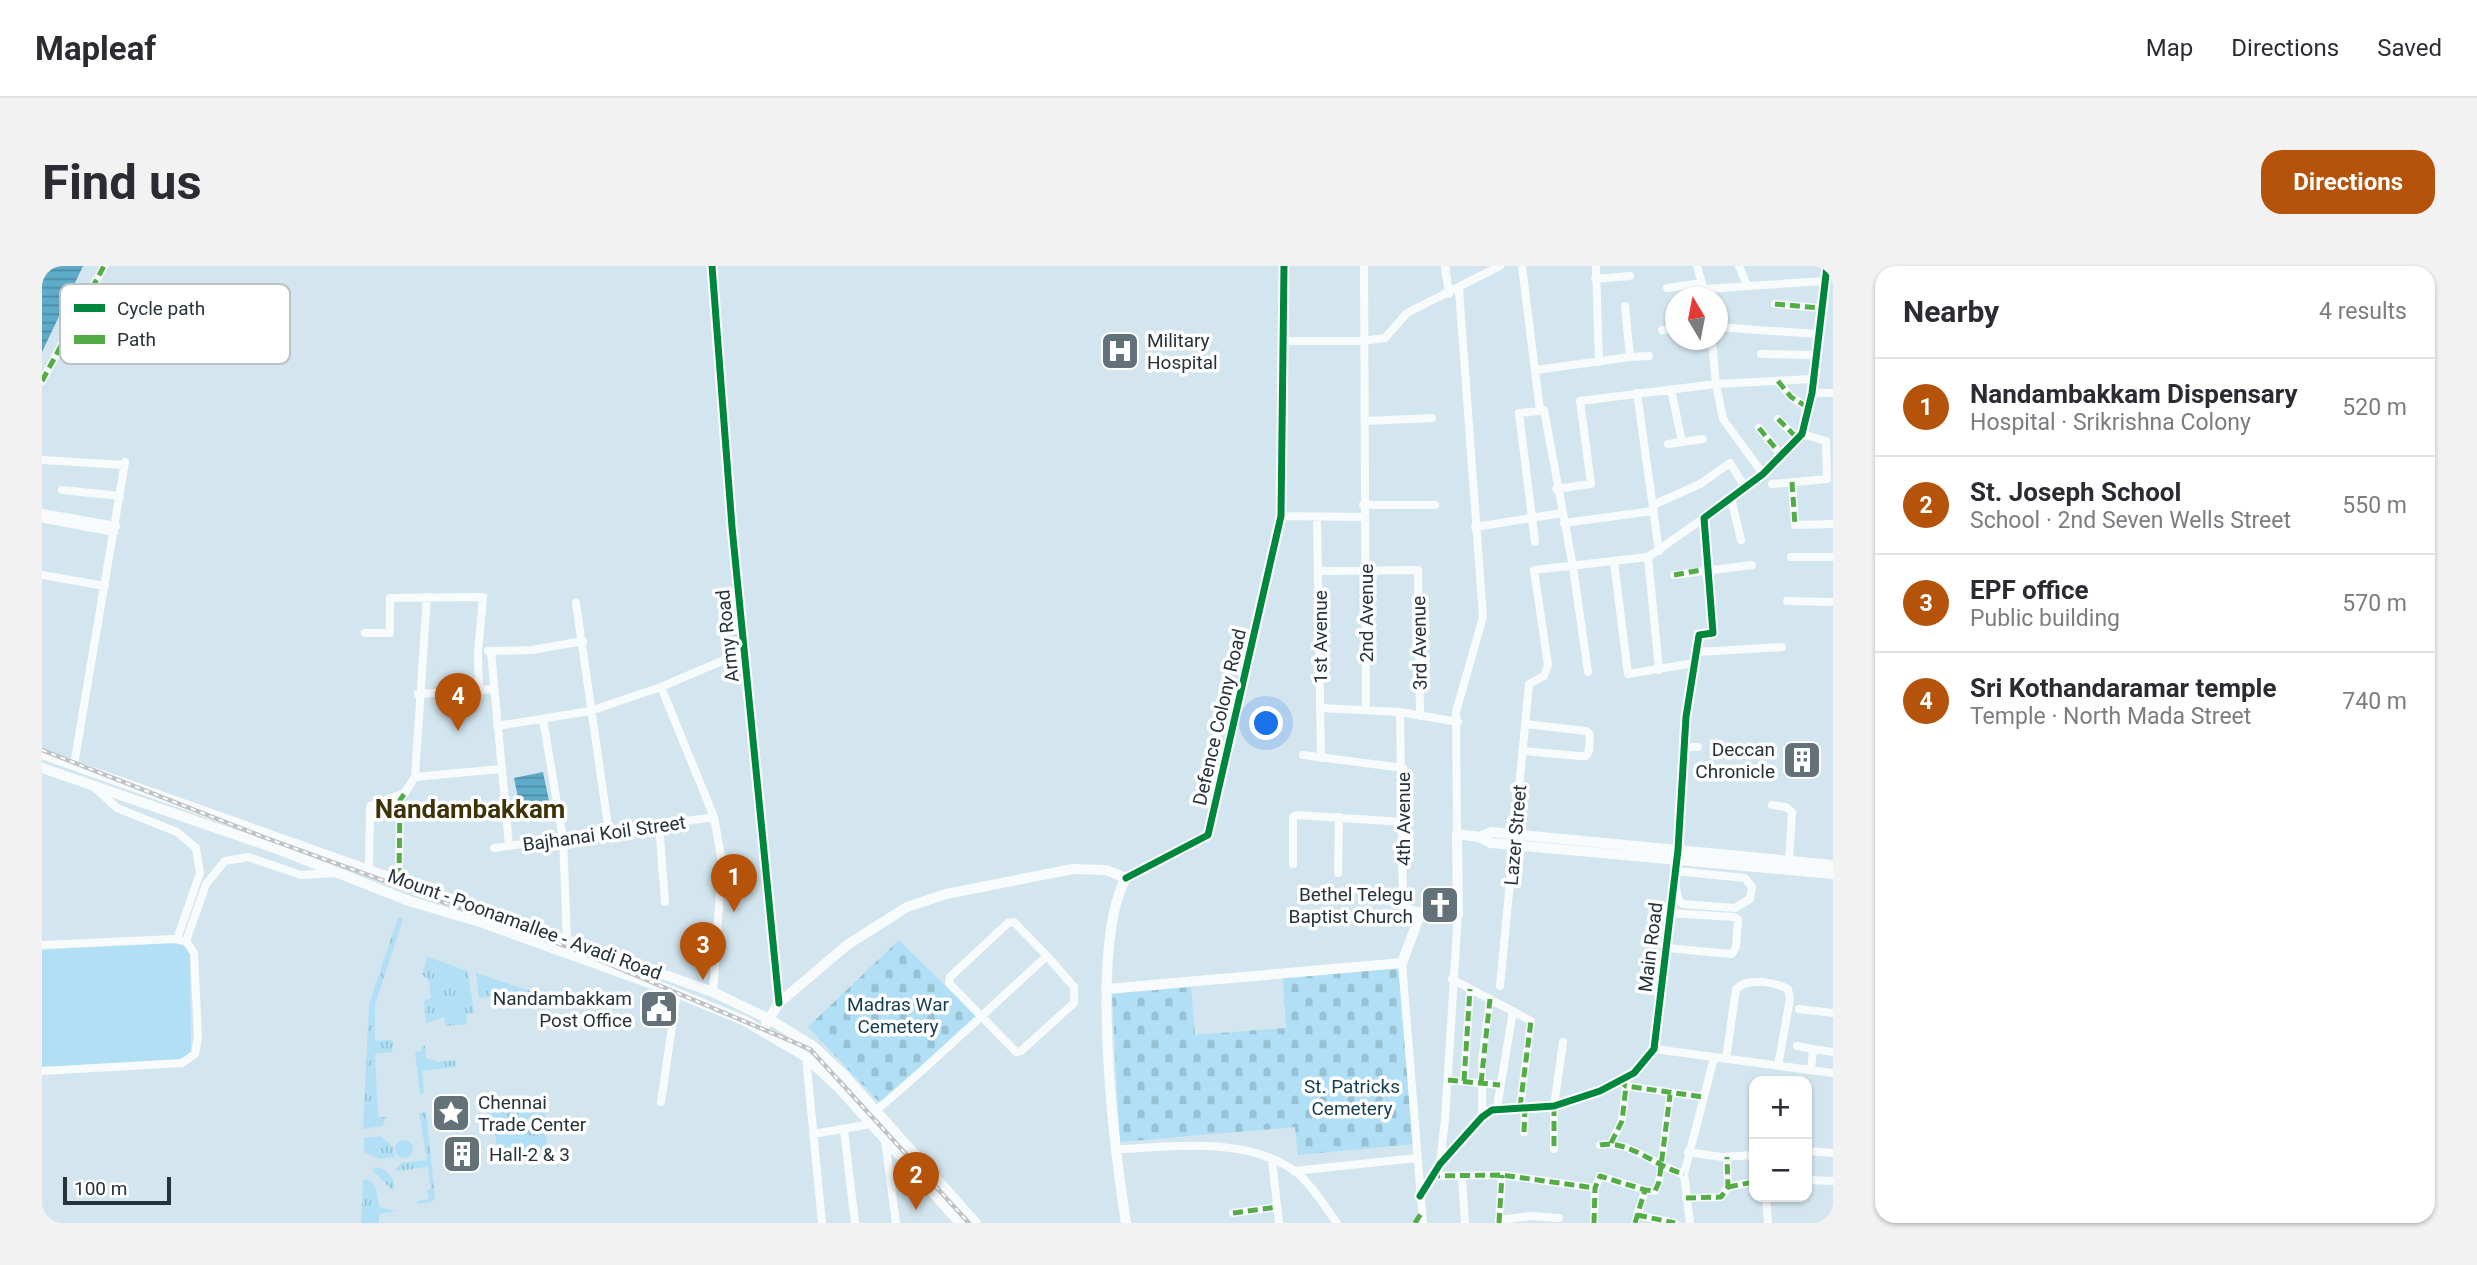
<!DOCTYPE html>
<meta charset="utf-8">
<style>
:root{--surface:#fff;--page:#f2f2f3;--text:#2b2b33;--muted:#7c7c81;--line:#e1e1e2;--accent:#b45309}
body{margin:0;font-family:Roboto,sans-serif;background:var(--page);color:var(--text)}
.controls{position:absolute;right:21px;bottom:21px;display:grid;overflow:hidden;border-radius:14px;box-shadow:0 2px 5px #0004}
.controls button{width:63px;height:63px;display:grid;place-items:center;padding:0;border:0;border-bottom:2px solid var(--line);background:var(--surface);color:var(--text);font:35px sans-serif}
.compass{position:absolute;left:1623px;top:21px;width:63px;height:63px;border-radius:50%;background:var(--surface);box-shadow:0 2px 5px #0004;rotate:350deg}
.scale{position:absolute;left:21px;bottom:18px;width:108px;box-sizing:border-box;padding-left:7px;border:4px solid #26333a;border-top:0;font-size:19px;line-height:24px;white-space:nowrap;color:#26333a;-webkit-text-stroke:5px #fff;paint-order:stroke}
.you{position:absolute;left:1225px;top:458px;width:24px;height:24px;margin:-18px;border:5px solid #fff;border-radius:50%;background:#1a73e8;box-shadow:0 0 0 10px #1a73e833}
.badge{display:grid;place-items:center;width:46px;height:46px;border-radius:50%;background:var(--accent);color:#fff;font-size:23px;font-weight:700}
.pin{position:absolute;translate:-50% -58px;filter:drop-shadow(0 2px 4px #0008)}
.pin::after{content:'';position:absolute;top:37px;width:24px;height:21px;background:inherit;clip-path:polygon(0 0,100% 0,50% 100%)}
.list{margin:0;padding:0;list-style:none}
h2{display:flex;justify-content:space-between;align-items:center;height:91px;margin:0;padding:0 28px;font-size:30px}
h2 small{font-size:23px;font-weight:400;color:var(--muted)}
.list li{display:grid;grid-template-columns:46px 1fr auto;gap:21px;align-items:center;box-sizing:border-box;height:98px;padding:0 28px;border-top:2px solid var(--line)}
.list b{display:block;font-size:26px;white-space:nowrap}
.list p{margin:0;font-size:23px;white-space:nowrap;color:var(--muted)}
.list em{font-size:23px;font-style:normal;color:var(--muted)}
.map{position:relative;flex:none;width:1791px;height:957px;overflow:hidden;border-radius:21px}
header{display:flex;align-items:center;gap:42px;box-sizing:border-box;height:98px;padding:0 35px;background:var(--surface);border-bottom:2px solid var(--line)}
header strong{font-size:33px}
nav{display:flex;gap:38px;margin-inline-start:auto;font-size:24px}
.intro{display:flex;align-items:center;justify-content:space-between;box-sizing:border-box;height:168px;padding:0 42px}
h1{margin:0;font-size:49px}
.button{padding:18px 32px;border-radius:21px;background:var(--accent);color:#fff;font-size:24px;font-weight:700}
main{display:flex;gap:42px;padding:0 42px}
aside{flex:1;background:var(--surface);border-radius:21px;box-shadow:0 2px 5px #0004}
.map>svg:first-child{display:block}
.grass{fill:url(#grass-tufts)}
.cemetery{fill:url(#cemetery-stones)}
.green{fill:#b1e0f6}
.water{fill:url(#water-rules)}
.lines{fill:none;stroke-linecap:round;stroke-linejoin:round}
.minor{stroke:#f8fbfc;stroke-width:8}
.major{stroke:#f8fbfc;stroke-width:10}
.rail-casing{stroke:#bfc3c5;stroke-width:4.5}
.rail{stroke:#fff;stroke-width:2;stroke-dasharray:5;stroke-linecap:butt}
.quiet{stroke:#53ac46;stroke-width:5;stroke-dasharray:10 5;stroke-linecap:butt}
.cycleway-casing{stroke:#fff;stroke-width:11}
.cycleway{stroke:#00873e;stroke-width:7}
.labels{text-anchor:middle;stroke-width:7;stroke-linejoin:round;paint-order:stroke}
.poi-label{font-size:19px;fill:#26333a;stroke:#fff;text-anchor:start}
.street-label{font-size:19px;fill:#26333a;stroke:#fff}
.park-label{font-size:19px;fill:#143e50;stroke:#fff}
.district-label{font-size:26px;font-weight:bold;fill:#3d3307;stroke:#fff}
.key{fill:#fff;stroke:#bec2c4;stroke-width:2}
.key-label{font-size:19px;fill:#26333a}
</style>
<header>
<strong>Mapleaf</strong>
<nav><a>Map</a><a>Directions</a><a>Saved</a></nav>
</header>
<div class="intro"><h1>Find us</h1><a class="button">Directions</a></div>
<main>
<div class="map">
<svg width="1791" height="957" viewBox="0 0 1791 957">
<defs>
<pattern id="grass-tufts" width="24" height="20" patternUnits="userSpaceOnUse" patternTransform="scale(1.75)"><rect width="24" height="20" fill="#b1e0f6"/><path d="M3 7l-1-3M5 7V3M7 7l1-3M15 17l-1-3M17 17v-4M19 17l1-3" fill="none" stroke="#98c1d4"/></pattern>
<pattern id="cemetery-stones" width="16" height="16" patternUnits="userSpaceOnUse" patternTransform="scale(1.75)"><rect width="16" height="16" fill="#b1e0f6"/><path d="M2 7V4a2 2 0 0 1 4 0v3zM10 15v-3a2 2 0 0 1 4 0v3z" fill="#98c1d4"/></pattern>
<pattern id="water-rules" width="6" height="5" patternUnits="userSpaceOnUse" patternTransform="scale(1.75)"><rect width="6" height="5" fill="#5daac9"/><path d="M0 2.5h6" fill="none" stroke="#4d8ba4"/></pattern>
</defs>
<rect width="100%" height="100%" fill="#d3e5ee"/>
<path class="grass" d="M356 651 361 653 333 739V775L349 774 351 776 350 786 333 788 336 851H345L340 860 321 863 327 738Z
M386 691 426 705 432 747 424 748 425 758 404 760 402 751 384 757 382 735 389 732 387 715 380 708Z
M434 707 491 726 437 732Z
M379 780H383L384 792 397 796 413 794 414 801 380 805 382 827 378 828 373 786 379 785Z
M503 841 505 885 455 889 453 862H444L443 848Z
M384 846 393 931 389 936 375 938V935L387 933 385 924 389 923 386 901 355 905 354 902 360 897 385 894 377 847Z
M339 870 351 881 353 891 337 893 322 886V872Z
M353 883a9 9 0 1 1 18 0a9 9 0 1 1-18 0Z
M334 901C345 903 355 913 351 925L330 904Z
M325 913 333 919 337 941 354 945 337 948V957H319L321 914Z"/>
<path class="cemetery" d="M857 674 934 750 839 838 766 761Z
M1358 702 1373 878 1256 889 1253 861 1078 876 1070 728 1149 721 1153 769 1244 762 1241 712Z"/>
<path class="green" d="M130 677 140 679 148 686 149 786 136 794 0 801V684Z"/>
<path class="water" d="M0 0H41L0 86Z
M501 506 507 535 478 541 472 512Z"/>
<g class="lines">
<path class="minor" d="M670 0 690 261 737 737
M1322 0 1324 443
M1403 0 1407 28
M1480 0 1498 145 1502 144 1531 301 1546 406
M1554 0 1557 96
M1655 0 1664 32
M1697 0 1705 19
M1553 13 1588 10
M1625 22 1660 17
M1663 23 1782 15
M1733 38 1778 42
M1675 61 1775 68
M1620 64 1633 63
M1670 74 1674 118 1681 153 1721 208
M1242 75H1321L1343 72 1365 47 1458 0
M1719 88 1772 89
M1588 91 1607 90
M1494 104 1588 91 1583 40
M0 115 62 0
M1736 115 1749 131 1765 141
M1629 123 1640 176
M1595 127 1617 285
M1770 127H1791
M1736 153 1755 172
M1323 155 1390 152
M1717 162 1739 189
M1626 178 1661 173
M0 194 82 199
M1750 216 1753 259 1791 258
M1730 218 1785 213 1784 175 1760 168
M1514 223 1549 218 1538 135 1674 118 1770 113
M20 224 78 230
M1689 232 1699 274
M1321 239H1393
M1611 239 1658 218 1688 197 1703 221
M0 247 74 260
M1239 250 1322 251
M1275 251 1279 492
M3 253 72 266
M1522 257 1611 245
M1433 261 1520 247
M1493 276 1477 147 1498 145
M1606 291 1617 404
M1749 291H1791
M1572 296 1586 408 1652 397
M1277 305 1376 304 1378 450
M0 309 63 320
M1632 309 1710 299
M1745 335 1791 336
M534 337 567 567
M323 367H348V332L441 331 436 386 437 424
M446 385 490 384 541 375
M449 385 467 580
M1656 386 1740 381
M619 421 672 551 680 596 671 726
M376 428 451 423
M1278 442 1358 446 1416 456
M1358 446 1361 641 1379 646
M501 453 521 573 525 674
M455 460 548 445 619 421 703 385
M1642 481H1656
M1481 485 1537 490H1544L1547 485 1548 468 1544 465 1483 458
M1261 489 1361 502
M32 499 83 196
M373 511 458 503
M51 520 75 542 135 566 154 582 158 607 135 673
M1730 539 1744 541 1750 546 1747 595
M617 559 623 636
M1415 568 1414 446 1441 351 1417 23
M452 582 672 551
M1251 598V551L1254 549 1362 556
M327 602 328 540 363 527
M1633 605 1703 612 1710 621 1708 633 1693 642 1641 638 1637 635 1634 622
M1296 607 1297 551
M357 612 358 534 373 511 385 331
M1084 612 1166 569 1239 250 1242 0
M144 675 164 618 183 595 206 591 259 609 293 607
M0 679 132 673 144 675 152 687 156 771 153 788 140 797 0 805
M1624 682 1690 688 1694 681 1696 653 1692 651 1628 647
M1360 697 1381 957
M1410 713 1489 755 1478 841
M1458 720 1487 418 1502 410 1506 399 1492 304 1606 291 1662 252
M1757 743 1791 747
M1755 780 1771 783
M1612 783 1791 807
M764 791 780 957
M1684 793 1694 723C1707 711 1732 716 1746 723L1748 733 1736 800
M1769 804 1771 783 1791 786
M1406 814 1458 819
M1577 814 1584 820 1661 831
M1422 815 1428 723
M619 836 635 727
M1455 842 1471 745
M1440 851V794L1448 733
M825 852C887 801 945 744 1005 690L972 656 966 657 908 711 907 717 974 786 979 785 1032 737V721L1005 690
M802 864 813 957
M1482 866 1483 841
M771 868 829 858
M843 874 854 957
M1569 877 1580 855 1584 820
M1558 879C1586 873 1614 901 1642 908
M1512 883V840L1521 776
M1073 884C1128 880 1206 870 1254 906 1270 919 1283 941 1295 957
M1765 885 1791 887
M1646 886 1680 891 1712 889
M1230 894 1237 957
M1398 896 1403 854 1416 648
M1252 905 1375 892
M1388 910 1460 909 1553 922
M1420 910 1423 957
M1765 914 1791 915
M1686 921 1712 916
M1378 930 1398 898 1440 851 1450 844 1512 840 1558 825 1592 807 1612 783 1636 584 1644 451 1657 369 1671 367 1662 252 1721 208 1760 168 1770 127 1785 0
M1724 931 1726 957
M1644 932 1679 931 1686 921 1685 891
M1191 947 1235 941
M1595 949 1633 957
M1457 954 1489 950 1517 952
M1457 957 1460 909
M1552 957 1553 922 1558 910 1603 924
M1593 957 1603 924 1613 925 1617 916 1628 829
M1648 957 1642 908 1672 792"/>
<path class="major" d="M0 488 671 726 727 753 771 780 803 810 934 957
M0 502 238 584 367 635 438 656 630 725 703 755 764 791 796 821 918 957
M1437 571 1449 566 1791 599
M1064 723 1360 697 1379 646 1416 648 1415 568 1437 571 1449 577 1791 608
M724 758 737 737 805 679 865 641 904 628 1031 603 1064 604 1084 612C1047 678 1072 880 1084 957"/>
<defs>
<path id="rail" d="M0 484 224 572 531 683 768 783 927 957"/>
</defs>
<use href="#rail" class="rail-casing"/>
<use href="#rail" class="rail"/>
<path class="quiet" d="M1733 38 1778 42
M0 115 62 0
M1736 115 1749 131 1765 141
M1736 153 1755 172
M1717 162 1739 189
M1750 216 1753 259
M1632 309 1665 303
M357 612 358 534 363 527
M1406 814 1458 819
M1577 814 1584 820 1661 831
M1422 815 1428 723
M1439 817 1448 733
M1512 840V883
M1478 841 1489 755
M1482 866 1483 841
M1569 877 1580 855 1584 820
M1558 879C1586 873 1614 901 1642 908
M1388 910 1460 909 1553 922
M1686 921 1712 916
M1644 932 1679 931 1686 921 1685 891
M1191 947 1235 941
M1595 949 1633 957
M1373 957 1380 946
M1457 957 1460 909
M1552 957 1553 922 1558 910 1603 924
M1593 957 1603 924 1613 925 1617 916 1628 829"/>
<defs>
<path id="cycleway" d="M670 0 690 261 737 737
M1084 612 1166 569 1239 250 1242 0
M1378 930 1398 898 1440 851 1450 844 1512 840 1558 825 1592 807 1612 783 1636 584 1644 451 1657 369 1671 367 1662 252 1721 208 1760 168 1770 127 1785 0"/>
</defs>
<use href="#cycleway" class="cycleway-casing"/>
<use href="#cycleway" class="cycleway"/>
</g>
<defs>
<symbol id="hospital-square" viewBox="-11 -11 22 22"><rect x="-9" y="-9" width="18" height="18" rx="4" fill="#637179" stroke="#fff"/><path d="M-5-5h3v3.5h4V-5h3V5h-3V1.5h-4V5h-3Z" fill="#fff"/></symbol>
<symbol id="building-square" viewBox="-11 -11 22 22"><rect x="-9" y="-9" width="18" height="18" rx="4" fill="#637179" stroke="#fff"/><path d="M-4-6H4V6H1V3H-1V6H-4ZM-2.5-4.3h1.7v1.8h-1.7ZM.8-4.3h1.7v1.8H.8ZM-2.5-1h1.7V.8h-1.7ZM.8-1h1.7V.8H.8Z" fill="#fff"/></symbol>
<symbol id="church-square" viewBox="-11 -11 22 22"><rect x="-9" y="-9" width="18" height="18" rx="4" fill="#637179" stroke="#fff"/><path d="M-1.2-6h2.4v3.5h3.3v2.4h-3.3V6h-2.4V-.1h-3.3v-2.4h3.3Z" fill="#fff"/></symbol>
<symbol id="civic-square" viewBox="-11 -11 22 22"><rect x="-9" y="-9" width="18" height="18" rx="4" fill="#637179" stroke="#fff"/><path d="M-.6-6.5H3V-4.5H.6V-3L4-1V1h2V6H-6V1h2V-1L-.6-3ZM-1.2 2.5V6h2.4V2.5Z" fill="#fff"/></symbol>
<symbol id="sight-square" viewBox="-11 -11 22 22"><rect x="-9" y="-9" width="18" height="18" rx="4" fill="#637179" stroke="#fff"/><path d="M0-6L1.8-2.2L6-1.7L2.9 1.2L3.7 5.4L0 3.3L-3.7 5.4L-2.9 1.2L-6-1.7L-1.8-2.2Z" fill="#fff"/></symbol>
</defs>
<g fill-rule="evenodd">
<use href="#hospital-square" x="1056" y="63" width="44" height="44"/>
<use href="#building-square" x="1738" y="472" width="44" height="44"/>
<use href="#church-square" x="1376" y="617" width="44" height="44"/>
<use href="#civic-square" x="595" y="721" width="44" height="44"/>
<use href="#sight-square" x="387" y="825" width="44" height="44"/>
<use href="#building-square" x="398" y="866" width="44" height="44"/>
</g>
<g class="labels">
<g class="poi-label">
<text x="1105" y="81">Military<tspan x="1105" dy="22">Hospital</tspan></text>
<text x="1733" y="490" text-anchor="end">Deccan<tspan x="1733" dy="22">Chronicle</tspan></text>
<text x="1371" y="635" text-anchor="end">Bethel Telegu<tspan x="1371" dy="22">Baptist Church</tspan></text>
<text x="590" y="739" text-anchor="end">Nandambakkam<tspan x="590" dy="22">Post Office</tspan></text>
<text x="436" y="843">Chennai<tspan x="436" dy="22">Trade Center</tspan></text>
<text x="447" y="895">Hall-2 &amp; 3</text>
</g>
<g class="street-label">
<text transform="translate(1324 347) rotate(-90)" y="7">2nd Avenue</text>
<text transform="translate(685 370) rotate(-96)" y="7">Army Road</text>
<text transform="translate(1278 371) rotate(-90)" y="7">1st Avenue</text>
<text transform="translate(1377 377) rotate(-91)" y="7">3rd Avenue</text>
<text transform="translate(1177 451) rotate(-77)" y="7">Defence Colony Road</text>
<text transform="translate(1361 553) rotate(-90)" y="7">4th Avenue</text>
<text transform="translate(562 567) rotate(-8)" y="7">Bajhanai Koil Street</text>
<text transform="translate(1473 569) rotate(-85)" y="7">Lazer Street</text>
<text transform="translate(483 658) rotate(20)" y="7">Mount - Poonamallee - Avadi Road</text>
<text transform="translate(1608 681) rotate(-83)" y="7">Main Road</text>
</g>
<g class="park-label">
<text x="856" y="745">Madras War<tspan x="856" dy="22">Cemetery</tspan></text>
<text x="1310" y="827">St. Patricks<tspan x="1310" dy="22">Cemetery</tspan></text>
</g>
<g class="district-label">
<text x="428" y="552">Nandambakkam</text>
</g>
</g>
<rect x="18" y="18" width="230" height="80" rx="10" class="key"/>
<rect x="32" y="38" width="31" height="8" fill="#00873e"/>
<rect x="32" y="69" width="31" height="9" fill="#53ac46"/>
<g class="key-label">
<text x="75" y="49">Cycle path</text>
<text x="75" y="80">Path</text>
</g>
</svg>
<div class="controls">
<button>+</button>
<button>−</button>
</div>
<svg class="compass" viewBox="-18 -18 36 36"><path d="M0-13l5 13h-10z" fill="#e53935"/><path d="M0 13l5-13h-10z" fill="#7c7c81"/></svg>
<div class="scale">100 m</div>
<div class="you"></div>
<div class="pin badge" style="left:692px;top:646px">1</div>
<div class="pin badge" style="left:874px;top:944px">2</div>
<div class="pin badge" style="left:661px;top:714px">3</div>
<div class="pin badge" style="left:416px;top:465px">4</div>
</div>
<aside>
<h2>Nearby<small>4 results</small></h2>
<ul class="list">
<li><span class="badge">1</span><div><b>Nandambakkam Dispensary</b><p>Hospital · Srikrishna Colony</p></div><em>520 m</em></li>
<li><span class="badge">2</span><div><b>St. Joseph School</b><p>School · 2nd Seven Wells Street</p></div><em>550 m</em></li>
<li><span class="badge">3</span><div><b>EPF office</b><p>Public building</p></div><em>570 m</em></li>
<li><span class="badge">4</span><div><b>Sri Kothandaramar temple</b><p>Temple · North Mada Street</p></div><em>740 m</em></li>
</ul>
</aside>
</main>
